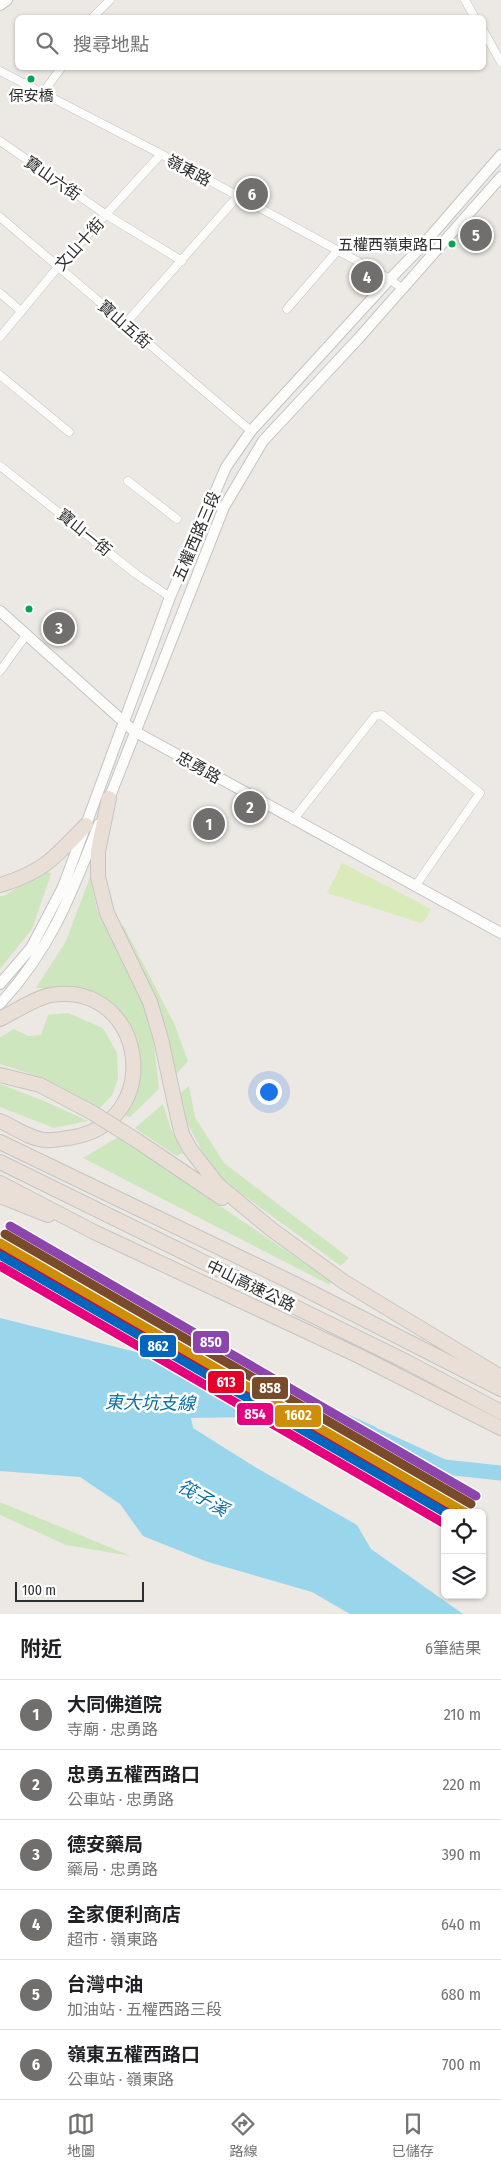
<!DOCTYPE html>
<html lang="zh-TW">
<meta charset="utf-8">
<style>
:root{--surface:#fff;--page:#f2f2f2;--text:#202124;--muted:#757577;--line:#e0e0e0;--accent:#706f6e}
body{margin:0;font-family:"Fira Sans Condensed","Noto Sans TC",sans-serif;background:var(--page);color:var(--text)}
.controls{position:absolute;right:15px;bottom:15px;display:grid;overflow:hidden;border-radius:8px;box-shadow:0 1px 4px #0004}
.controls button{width:45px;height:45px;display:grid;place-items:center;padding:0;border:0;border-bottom:1px solid var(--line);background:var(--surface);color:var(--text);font:25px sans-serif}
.scale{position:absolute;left:15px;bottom:12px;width:129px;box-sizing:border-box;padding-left:5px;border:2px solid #2e2e2e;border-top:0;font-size:14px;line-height:18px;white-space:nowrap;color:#2e2e2e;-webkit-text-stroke:4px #fff;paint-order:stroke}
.you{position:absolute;left:268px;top:1091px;width:18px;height:18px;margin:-12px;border:4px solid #fff;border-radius:50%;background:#1a73e8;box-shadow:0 0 0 8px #1a73e833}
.badge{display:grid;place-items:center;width:32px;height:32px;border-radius:50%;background:var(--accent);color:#fff;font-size:16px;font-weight:700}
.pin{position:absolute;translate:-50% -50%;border:2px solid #fff;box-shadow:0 1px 5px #0006}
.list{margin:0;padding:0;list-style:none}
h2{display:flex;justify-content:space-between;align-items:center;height:65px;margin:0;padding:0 20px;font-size:21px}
h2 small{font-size:16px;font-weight:400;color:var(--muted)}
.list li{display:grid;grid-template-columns:32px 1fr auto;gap:15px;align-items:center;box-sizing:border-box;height:70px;padding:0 20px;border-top:1px solid var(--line)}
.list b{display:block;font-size:19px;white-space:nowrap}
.list p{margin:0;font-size:16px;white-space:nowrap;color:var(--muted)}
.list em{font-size:16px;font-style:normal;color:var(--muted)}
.icon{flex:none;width:28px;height:28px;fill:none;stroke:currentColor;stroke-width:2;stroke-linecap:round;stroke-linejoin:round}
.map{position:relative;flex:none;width:501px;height:1614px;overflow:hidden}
.search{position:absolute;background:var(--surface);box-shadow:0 1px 4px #0004;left:15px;right:15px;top:15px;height:55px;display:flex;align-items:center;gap:12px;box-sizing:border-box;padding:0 18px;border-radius:8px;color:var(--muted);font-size:19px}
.sheet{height:485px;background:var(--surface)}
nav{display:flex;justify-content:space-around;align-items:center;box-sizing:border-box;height:70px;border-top:1px solid var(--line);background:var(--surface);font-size:14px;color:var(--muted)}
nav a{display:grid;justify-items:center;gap:2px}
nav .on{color:var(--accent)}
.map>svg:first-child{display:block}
.green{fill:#cee6be}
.pitch{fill:#d9eabb}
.water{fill:#99d6ec}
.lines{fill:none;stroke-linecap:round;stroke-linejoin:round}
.river{stroke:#99d6ec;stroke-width:15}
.minor-casing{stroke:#c5c4c5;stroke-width:9}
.secondary-casing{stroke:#c5c4c5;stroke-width:12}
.motorway-casing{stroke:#c6c5c4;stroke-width:16}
.minor{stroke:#fcfcfb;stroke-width:8}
.secondary{stroke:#fcfcfb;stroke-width:10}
.motorway{stroke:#eadfd6;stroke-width:14}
.motorway-bridge-casing{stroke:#c6c5c4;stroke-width:16;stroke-linecap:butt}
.motorway-bridge{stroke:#eadfd6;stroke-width:14}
.rail-1-casing{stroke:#fff;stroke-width:12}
.rail-2-casing{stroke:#fff;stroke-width:12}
.rail-3-casing{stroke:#fff;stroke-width:12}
.rail-4-casing{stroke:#fff;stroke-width:12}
.rail-5-casing{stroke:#fff;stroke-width:12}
.rail-6-casing{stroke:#fff;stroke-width:12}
.rail-1{stroke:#e4002b;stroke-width:9}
.rail-2{stroke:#cf8e09;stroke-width:9}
.rail-3{stroke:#0065bd;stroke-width:9}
.rail-4{stroke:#7a4b2a;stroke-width:9}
.rail-5{stroke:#e5007d;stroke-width:9}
.rail-6{stroke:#8e44ad;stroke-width:9}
.bus-dot{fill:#00a651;stroke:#fff;stroke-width:2}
.labels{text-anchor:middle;stroke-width:5;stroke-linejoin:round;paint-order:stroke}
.bus-label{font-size:15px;fill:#2e2e2e;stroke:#fff}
.street-label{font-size:16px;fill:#2e2e2e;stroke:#fff}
.water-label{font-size:18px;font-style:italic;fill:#0d6fa3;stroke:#fff}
.line-badge{stroke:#fff;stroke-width:2}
.badge-label{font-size:14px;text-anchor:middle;font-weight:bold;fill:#fff}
</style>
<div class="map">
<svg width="501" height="1614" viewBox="0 0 501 1614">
<rect width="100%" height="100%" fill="#ece8e4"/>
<path class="green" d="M45 870 51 874 32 929 0 969V896H4Z
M90 877 97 910 134 977 153 1037 159 1089 130 1117 124 1116 141 1071 125 1018 93 997 68 988H36L66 941Z
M120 924 124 927 174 1023 188 1061 174 1077Z
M68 1013 103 1028 117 1053 118 1079 112 1095 100 1108 40 1077 0 1064V1037L14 1029 28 1036 41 1035 48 1015Z
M0 1084 44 1101 88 1121 54 1128 0 1107Z
M189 1086 195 1117 224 1163 349 1258 341 1266 214 1174 179 1107 177 1096Z
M163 1104 171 1129 183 1153 176 1156 135 1128Z
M118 1137 331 1281 330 1285 83 1158Z
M0 1502 131 1556 66 1545 0 1515Z"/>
<path class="pitch" d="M342 863 431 909 426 919 421 923 327 893Z"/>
<path class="water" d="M0 1318 300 1393 376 1427 381 1450 249 1417 191 1418 193 1428 255 1467 357 1525 371 1549 463 1614H350L312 1592 208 1562 143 1536 120 1504 80 1477 0 1471Z"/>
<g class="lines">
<path class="river" d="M361 1429 444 1467 501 1473"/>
<defs>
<path id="minor" d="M465 0 475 18
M92 18 110 0
M484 32 501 62
M0 71 161 154 390 279 401 288
M42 94 61 68
M0 141 105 214 182 261
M0 217 251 431
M0 293 21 311
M287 309 338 250
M125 324 238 196
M0 337 58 267 161 154
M0 375 69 432
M0 466 136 574 170 597
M128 481 177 519
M0 671 27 634
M293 820 375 716 382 715 480 793 416 885"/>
<path id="secondary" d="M0 5 7 0
M0 611 134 731 501 933
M107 804 224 507 263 441 358 339 501 177
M0 984 31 948 63 887 170 597 226 467 251 431 390 279 422 246 501 155
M0 1004C52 947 71 895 99 824"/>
<path id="motorway" d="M109 798 98 851V877L107 913 150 1002 161 1039 178 1118 182 1134 190 1149 218 1185 271 1229 344 1282 501 1377
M0 885C44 872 55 857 86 825
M0 1019C14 1012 37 997 51 995 146 980 168 1125 68 1138 61 1139 52 1141 45 1140 30 1139 14 1127 0 1121
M0 1075 40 1085 93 1113
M136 1140 222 1198
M0 1142 293 1283 501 1389
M0 1162 407 1362 501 1412
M0 1183 94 1232 359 1356 501 1428
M0 1196 48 1215"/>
</defs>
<use href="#minor" class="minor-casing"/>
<use href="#secondary" class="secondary-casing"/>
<use href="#motorway" class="motorway-casing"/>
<use href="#minor" class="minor"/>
<use href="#secondary" class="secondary"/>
<use href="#motorway" class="motorway"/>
<defs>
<path id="motorway-bridge" d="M93 1113 136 1140"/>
</defs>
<use href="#motorway-bridge" class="motorway-bridge-casing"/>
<use href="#motorway-bridge" class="motorway-bridge"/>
<defs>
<path id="rail-1" d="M0 1251 452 1513"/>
<path id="rail-2" d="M0 1243 466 1513"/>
<path id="rail-3" d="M0 1255 446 1513"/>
<path id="rail-4" d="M5 1234 471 1504"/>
<path id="rail-5" d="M0 1266 445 1524"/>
<path id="rail-6" d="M10 1226 476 1496"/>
</defs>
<use href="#rail-1" class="rail-1-casing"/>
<use href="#rail-2" class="rail-2-casing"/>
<use href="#rail-3" class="rail-3-casing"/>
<use href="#rail-4" class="rail-4-casing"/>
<use href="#rail-5" class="rail-5-casing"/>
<use href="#rail-6" class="rail-6-casing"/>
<use href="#rail-1" class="rail-1"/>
<use href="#rail-2" class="rail-2"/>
<use href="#rail-3" class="rail-3"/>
<use href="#rail-4" class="rail-4"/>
<use href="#rail-5" class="rail-5"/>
<use href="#rail-6" class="rail-6"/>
</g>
<g class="bus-dot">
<circle cx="31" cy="79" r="4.5"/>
<circle cx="452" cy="244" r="4.5"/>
<circle cx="29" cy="609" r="4.5"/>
</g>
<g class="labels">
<g class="bus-label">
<text x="31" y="101">保安橋</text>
<text x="443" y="250" text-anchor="end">五權西嶺東路口</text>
</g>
<g class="street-label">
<text transform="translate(189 170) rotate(28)" y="6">嶺東路</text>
<text transform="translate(53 178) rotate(35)" y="6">寶山六街</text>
<text transform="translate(79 244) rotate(-48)" y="6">文山十街</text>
<text transform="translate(125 324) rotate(41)" y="6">寶山五街</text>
<text transform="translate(85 532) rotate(39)" y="6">寶山一街</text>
<text transform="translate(196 536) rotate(-67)" y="6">五權西路三段</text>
<text transform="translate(199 767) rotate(29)" y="6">忠勇路</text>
<text transform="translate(251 1285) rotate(26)" y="6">中山高速公路</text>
</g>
<g class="water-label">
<text transform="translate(150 1403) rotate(1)" y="6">東大坑支線</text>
<text transform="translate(203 1498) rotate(30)" y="6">筏子溪</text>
</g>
</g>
<g class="line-badge">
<rect x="192" y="1330" width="38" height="24" rx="5" fill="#8e44ad"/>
<rect x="139" y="1334" width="38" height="24" rx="5" fill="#0065bd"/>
<rect x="207" y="1370" width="38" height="24" rx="5" fill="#e4002b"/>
<rect x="251" y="1376" width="38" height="24" rx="5" fill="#7a4b2a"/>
<rect x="236" y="1402" width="38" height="24" rx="5" fill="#e5007d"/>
<rect x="274" y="1404" width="48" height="24" rx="5" fill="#cf8e09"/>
</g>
<g class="badge-label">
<text x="211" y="1347">850</text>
<text x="158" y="1351">862</text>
<text x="226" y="1387">613</text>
<text x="270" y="1393">858</text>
<text x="255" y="1419">854</text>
<text x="298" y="1420">1602</text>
</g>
</svg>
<div class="controls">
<button><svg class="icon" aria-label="locate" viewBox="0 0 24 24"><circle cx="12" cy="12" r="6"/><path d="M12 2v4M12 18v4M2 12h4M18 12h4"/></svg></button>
<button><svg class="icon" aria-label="layers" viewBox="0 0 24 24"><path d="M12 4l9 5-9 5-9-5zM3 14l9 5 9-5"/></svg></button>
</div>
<div class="scale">100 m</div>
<div class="you"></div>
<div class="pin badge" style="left:209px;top:824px">1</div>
<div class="pin badge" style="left:250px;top:807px">2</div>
<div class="pin badge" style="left:59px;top:628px">3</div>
<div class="pin badge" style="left:367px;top:277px">4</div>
<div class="pin badge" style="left:476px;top:235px">5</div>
<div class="pin badge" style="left:252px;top:194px">6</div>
<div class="search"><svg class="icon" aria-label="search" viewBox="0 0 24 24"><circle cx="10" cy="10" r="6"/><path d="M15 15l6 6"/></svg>搜尋地點</div>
</div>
<section class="sheet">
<h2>附近<small>6筆結果</small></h2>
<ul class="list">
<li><span class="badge">1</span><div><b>大同佛道院</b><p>寺廟 · 忠勇路</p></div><em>210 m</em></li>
<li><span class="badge">2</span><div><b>忠勇五權西路口</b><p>公車站 · 忠勇路</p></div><em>220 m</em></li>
<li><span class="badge">3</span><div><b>德安藥局</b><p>藥局 · 忠勇路</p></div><em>390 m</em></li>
<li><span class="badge">4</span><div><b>全家便利商店</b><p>超市 · 嶺東路</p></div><em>640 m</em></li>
<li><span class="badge">5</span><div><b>台灣中油</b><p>加油站 · 五權西路三段</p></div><em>680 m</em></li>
<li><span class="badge">6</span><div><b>嶺東五權西路口</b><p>公車站 · 嶺東路</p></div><em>700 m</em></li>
</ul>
</section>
<nav>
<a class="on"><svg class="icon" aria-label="map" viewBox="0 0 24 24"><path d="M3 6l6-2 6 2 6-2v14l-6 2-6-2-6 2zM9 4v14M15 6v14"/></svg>地圖</a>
<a><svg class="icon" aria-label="directions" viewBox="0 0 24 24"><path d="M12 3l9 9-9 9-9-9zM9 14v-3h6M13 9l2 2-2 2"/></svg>路線</a>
<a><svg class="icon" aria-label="saved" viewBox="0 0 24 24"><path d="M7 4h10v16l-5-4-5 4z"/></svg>已儲存</a>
</nav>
